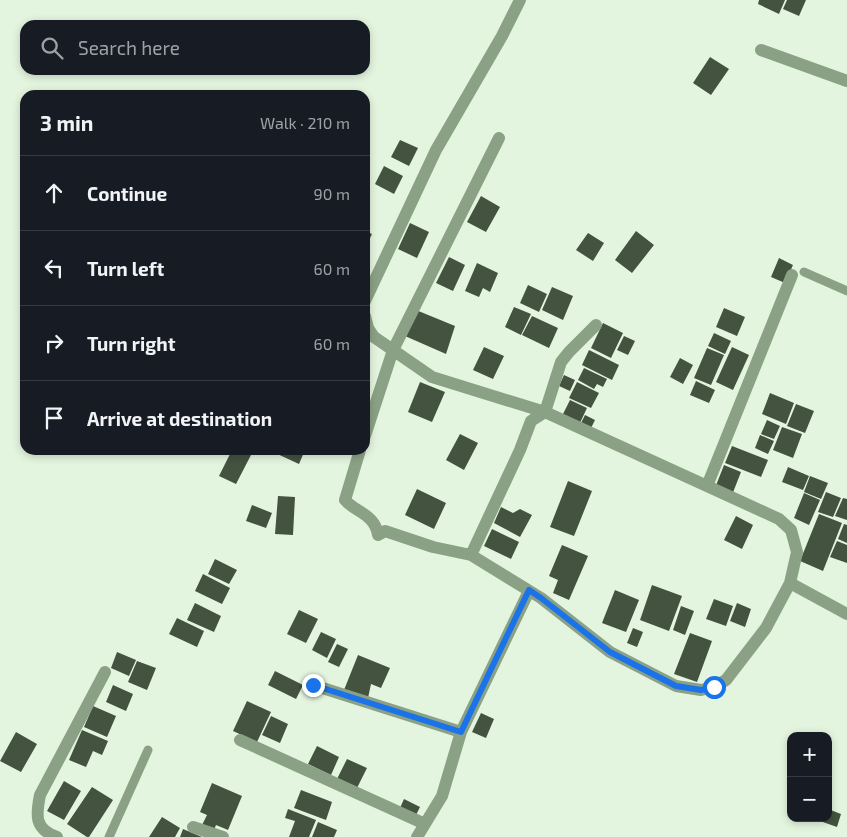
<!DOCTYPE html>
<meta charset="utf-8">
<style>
:root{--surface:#171b24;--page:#20242c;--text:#f1f3f6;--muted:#9ea1a6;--line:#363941}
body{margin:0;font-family:"Exo 2",sans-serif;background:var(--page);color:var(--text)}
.controls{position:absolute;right:15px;bottom:15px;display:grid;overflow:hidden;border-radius:10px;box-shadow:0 2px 8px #0003}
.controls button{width:45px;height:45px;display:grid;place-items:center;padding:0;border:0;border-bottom:1px solid var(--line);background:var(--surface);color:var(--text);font:25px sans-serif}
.stop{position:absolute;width:15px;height:15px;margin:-11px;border:4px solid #1a73e8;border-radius:50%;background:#fff}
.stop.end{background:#1a73e8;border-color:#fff;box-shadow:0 1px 5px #0008}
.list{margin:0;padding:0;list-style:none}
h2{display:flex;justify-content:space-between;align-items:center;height:65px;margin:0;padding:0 20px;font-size:21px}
h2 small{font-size:16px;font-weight:400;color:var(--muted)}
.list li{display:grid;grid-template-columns:32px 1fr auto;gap:15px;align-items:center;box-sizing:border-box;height:75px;padding:0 20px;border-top:1px solid var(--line)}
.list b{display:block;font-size:19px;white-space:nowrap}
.list em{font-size:16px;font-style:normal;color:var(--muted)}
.icon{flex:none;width:28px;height:28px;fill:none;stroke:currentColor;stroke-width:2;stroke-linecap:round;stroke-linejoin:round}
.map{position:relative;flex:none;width:847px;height:837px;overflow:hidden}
.search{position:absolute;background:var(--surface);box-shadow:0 2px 8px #0003;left:20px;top:20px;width:350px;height:55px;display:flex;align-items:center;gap:12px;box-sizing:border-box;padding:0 18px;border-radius:15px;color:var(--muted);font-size:19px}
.panel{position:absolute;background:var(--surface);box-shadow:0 2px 8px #0003;left:20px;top:90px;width:350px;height:365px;border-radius:15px}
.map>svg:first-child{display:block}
.building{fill:#445240}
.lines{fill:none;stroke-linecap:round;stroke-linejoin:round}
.lane{stroke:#8ba185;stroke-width:9}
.street{stroke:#8ba185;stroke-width:12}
.route{stroke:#1a73e8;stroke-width:6}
</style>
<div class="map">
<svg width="847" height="837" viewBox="0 0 847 837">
<rect width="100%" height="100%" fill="#e4f5df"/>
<path class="building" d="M759 0H785L779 14 758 4Z
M787 0H806L799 16 783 9Z
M710 57 729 69 711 95 693 83Z
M400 140 418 148 409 166 391 157Z
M384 166 403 176 394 194 375 184Z
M481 196 500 207 486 232 467 222Z
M410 223 429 232 417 258 398 249Z
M365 231 372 234 365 249Z
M636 231 654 245 632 273 615 260Z
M588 233 604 243 593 261 576 250Z
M449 257 465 265 453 291 436 283Z
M779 258 793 265 785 283 771 277Z
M477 263 498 273 490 292 483 288 479 297 465 291Z
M528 285 547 294 539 312 520 303Z
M552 287 573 296 563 320 542 310Z
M514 307 531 314 521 335 505 327Z
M724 308 745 317 737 336 716 327Z
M416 310 455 326 446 354 405 336Z
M532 316 558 328 549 348 522 335Z
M603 323 623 333 611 358 591 348Z
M714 333 731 341 725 354 708 346Z
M624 336 635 341 628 355 617 350Z
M484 347 504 356 493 379 473 370Z
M732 347 749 355 733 390 716 382Z
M707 348 724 355 711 385 694 378Z
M589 350 619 365 612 380 582 365Z
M680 358 693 365 683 384 670 377Z
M584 368 607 379 603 387 597 384 594 389 578 380Z
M564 375 575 380 570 391 559 386Z
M696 381 715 390 709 403 690 395Z
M420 382 445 392 432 422 408 412Z
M577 382 599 393 591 408 569 398Z
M770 393 794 403 786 424 762 414Z
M570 400 587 408 579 425 562 416Z
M796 404 814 411 805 433 787 426Z
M585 415 595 420 590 430 580 425Z
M767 420 780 426 774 439 761 434Z
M782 427 802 434 793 458 773 450Z
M460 434 478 443 464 470 446 460Z
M760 435 774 441 768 454 755 448Z
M732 446 768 460 761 477 725 463Z
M232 450H241L251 455 236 484 219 476Z
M274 450H305L299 464 273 452Z
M724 465 741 472 732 495 715 488Z
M788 467 809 476 803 490 782 482Z
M810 476 828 483 821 499 804 492Z
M568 481 592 491 574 536 550 527Z
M417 489 446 503 434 529 405 515Z
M826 492 841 498 833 517 818 512Z
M804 493 820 500 809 525 794 518Z
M278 496 295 497 293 535 275 534Z
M843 498 847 499V520L835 516Z
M252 505 272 513 266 528 246 521Z
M501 507 513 513 520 509 532 515 520 537 494 523Z
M819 514 842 523 823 571 800 561Z
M736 516 753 525 742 549 724 540Z
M844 524 847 525V543L838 539Z
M492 529 519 542 511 559 484 546Z
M837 541 847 545V563L830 557Z
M562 545 588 556 569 600 553 593 558 580 549 576Z
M215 559 237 570 229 584 208 574Z
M203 574 230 588 222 604 195 591Z
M652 585 682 596 669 631 640 620Z
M615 590 639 600 626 632 602 623Z
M714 599 733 606 726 626 706 619Z
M195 603 221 616 214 632 187 620Z
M737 603 751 609 745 627 730 621Z
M681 606 694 611 685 635 673 630Z
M299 610 318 619 306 643 287 634Z
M177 618 204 631 197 647 169 634Z
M633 628 643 632 637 647 627 643Z
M321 632 336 639 327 658 312 650Z
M690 633 712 641 697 682 674 674Z
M337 644 348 649 339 667 328 662Z
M117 652 136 660 129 676 111 668Z
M358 655 390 668 381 688 371 684 368 698 344 690Z
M137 661 156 668 147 690 128 682Z
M275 671 303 685 296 699 268 685Z
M113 685 133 694 126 711 106 702Z
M247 701 271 712 257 742 233 731Z
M93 706 116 716 107 737 84 727Z
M481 713 494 719 486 738 472 732Z
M271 716 288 724 280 743 262 735Z
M82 730 108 741 102 755 93 751 86 767 69 760Z
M16 732 37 744 21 772 0 761Z
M317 746 339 757 331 775 308 764Z
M347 759 367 768 357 788 337 779Z
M64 781 81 791 64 820 47 811Z
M212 783 242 796 228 830 216 825 214 830 202 825 207 815 200 812Z
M92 787 113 800 89 837H87L67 824Z
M301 790 332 802 326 820 294 808Z
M404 799 420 807 415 817 399 810Z
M288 809 316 820 309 837H289L295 821 285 818Z
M828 809 841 814 837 827 820 821 821 818H828Z
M162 817 180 828 175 837H149Z
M318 822 337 830 334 837H312Z
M183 829 202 837H180Z"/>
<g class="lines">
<path class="lane" d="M804 272 847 291
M109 837 148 750"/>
<path class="street" d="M761 50 847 81
M365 301 436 150 502 36 520 0
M365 316 368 328 374 337 432 377 545 412 707 486
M365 436 393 350 499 138
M360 450 345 500C355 512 375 514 378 535L385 531 433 547 471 555 541 598 610 652 676 686 701 690 714 687 726 680 766 628 790 583 847 614
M471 555 520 450 531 421 545 412 561 362 569 352 596 325
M790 583 797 552 791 530 779 519 707 486 792 275
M313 685 461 732
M240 740 425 824
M193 827 223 837
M57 837C34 829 36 815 40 795L105 672
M417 837 442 796 461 732 529 591"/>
</g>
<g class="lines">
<path class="route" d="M313 685 461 732 529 590 541 598 610 652 676 686 701 690 714 687"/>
</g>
</svg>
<div class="controls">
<button>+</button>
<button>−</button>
</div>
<div class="stop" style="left:714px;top:687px"></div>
<div class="stop end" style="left:313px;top:685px"></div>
<div class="search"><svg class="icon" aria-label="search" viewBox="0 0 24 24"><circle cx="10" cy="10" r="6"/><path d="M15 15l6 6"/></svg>Search here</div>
<section class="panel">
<h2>3 min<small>Walk · 210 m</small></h2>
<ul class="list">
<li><svg class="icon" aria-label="ahead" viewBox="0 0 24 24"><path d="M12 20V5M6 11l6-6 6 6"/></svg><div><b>Continue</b></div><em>90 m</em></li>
<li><svg class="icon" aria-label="left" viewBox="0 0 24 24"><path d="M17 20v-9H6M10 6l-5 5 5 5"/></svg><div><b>Turn left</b></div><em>60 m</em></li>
<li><svg class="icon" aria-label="right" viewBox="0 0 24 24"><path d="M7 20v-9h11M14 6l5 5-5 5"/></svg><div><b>Turn right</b></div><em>60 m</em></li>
<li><svg class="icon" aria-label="arrive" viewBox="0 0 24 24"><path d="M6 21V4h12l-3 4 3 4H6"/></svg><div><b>Arrive at destination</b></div></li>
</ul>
</section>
</div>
